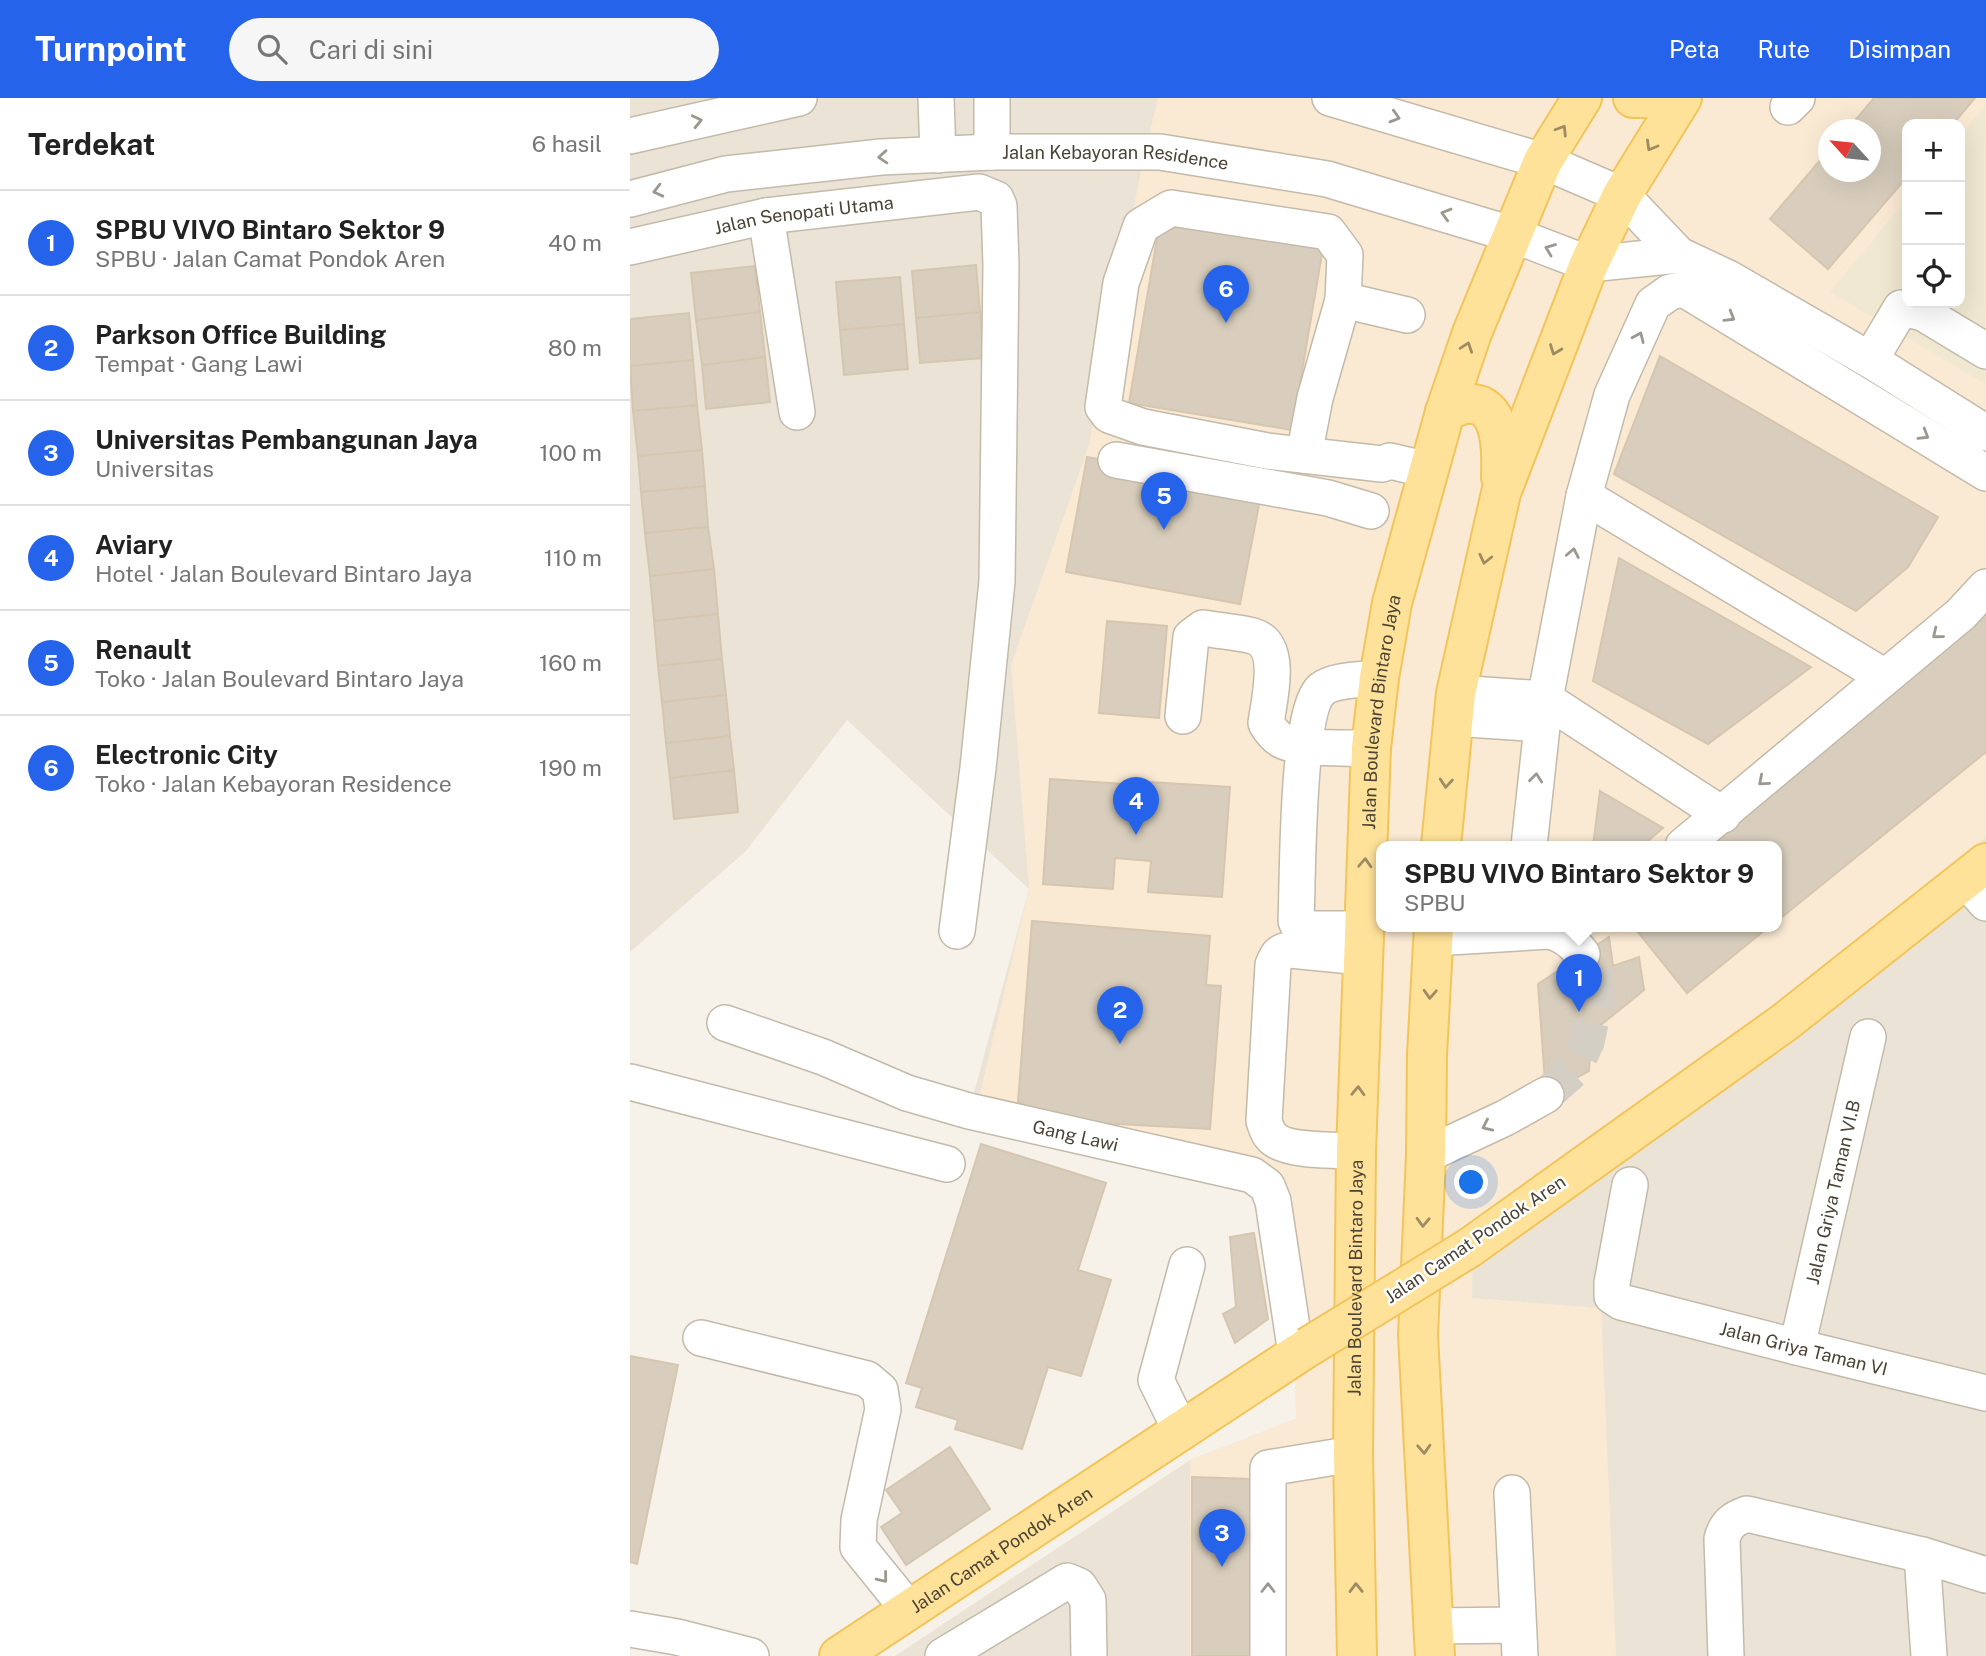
<!DOCTYPE html>
<html lang="id">
<head>
<meta charset="utf-8">
<style>
  :root { --surface:#fff; --page:#f6f6f6; --text:#222; --muted:#767676; --line:#e0e0e0; --accent:#2563eb }
  body { margin:0; font-family:"Public Sans",sans-serif; background:var(--page); color:var(--text) }
  .controls { position:absolute; right:21px; top:21px; display:grid; overflow:hidden; border-radius:14px; box-shadow:0 7px 28px #0002 }
  .controls button { width:63px; height:63px; display:grid; place-items:center; padding:0; border:0; border-bottom:2px solid var(--line); background:var(--surface); color:var(--text); font:35px sans-serif }
  .compass { position:absolute; left:1188px; top:21px; width:63px; height:63px; border-radius:50%; background:var(--surface); box-shadow:0 7px 28px #0002; rotate:297deg }
  .you { position:absolute; left:842px; top:1085px; width:24px; height:24px; margin:-18px; border:5px solid #fff; border-radius:50%; background:#1a73e8; box-shadow:0 0 0 10px #1a73e833 }
  .badge { display:grid; place-items:center; width:46px; height:46px; border-radius:50%; background:var(--accent); color:#fff; font-size:23px; font-weight:700 }
  .pin { position:absolute; translate:-50% -58px; filter:drop-shadow(0 2px 4px #0008) }
  .pin::after { content:''; position:absolute; top:37px; width:24px; height:21px; background:inherit; clip-path:polygon(0 0,100% 0,50% 100%) }
  .popup { position:absolute; left:746px; top:743px; width:406px; height:91px; box-sizing:border-box; display:grid; place-content:center; border-radius:14px; background:var(--surface); filter:drop-shadow(0 2px 5px #0005); font-size:23px; white-space:nowrap; color:var(--muted) }
  .popup b { font-size:26px; color:var(--text) }
  .popup::after { content:''; position:absolute; left:50%; top:100%; margin-left:-14px; border:14px solid transparent; border-top-color:var(--surface) }
  .list { margin:0; padding:0; list-style:none }
  h2 { display:flex; justify-content:space-between; align-items:center; height:91px; margin:0; padding:0 28px; font-size:30px }
  h2 small { font-size:23px; font-weight:400; color:var(--muted) }
  .list li { display:grid; grid-template-columns:46px 1fr auto; gap:21px; align-items:center; box-sizing:border-box; height:105px; padding:0 28px; border-top:2px solid var(--line) }
  .list b { display:block; font-size:26px; white-space:nowrap }
  .list p { margin:0; font-size:23px; white-space:nowrap; color:var(--muted) }
  .list em { font-size:23px; font-style:normal; color:var(--muted) }
  .icon { flex:none; width:38px; height:38px; fill:none; stroke:currentColor; stroke-width:2; stroke-linecap:round; stroke-linejoin:round }
  .map { position:relative; flex:none; width:1356px; height:1558px; overflow:hidden }
  header { display:flex; align-items:center; gap:42px; box-sizing:border-box; height:98px; padding:0 35px; background:var(--accent); color:#fff }
  header strong { font-size:33px }
  nav { display:flex; gap:38px; margin-inline-start:auto; font-size:24px }
  .search { width:490px; height:63px; background:var(--page); display:flex; align-items:center; gap:18px; box-sizing:border-box; padding:0 24px; border-radius:38px; color:var(--muted); font-size:26px }
  main { display:flex }
  aside { flex:1; background:var(--surface) }
  .map>svg:first-child { display:block }
  .residential { fill:#ebe4d6; fill-rule:evenodd }
  .commercial { fill:#fae9d3; fill-rule:evenodd }
  .education { fill:#f1e8d1 }
  .building { fill:#d9cebd; stroke:#d5c6af; stroke-width:2 }
  .lines { fill:none; stroke-linecap:round; stroke-linejoin:round }
  .minor-tunnel { stroke:#d4cfc5; stroke-width:35; stroke-dasharray:35 18; stroke-linecap:butt }
  .minor-casing { stroke:#c3baaa; stroke-width:38 }
  .major-casing { stroke:#f2c55b; stroke-width:42 }
  .minor { stroke:#fff; stroke-width:35 }
  .major { stroke:#ffe299; stroke-width:38 }
  .major-bridge-casing { stroke:#f2c55b; stroke-width:42; stroke-linecap:butt }
  .major-bridge { stroke:#ffe299; stroke-width:38 }
  .oneway { stroke:#9c9890 }
  .oneway2 { stroke:#9c8b63 }
  .labels { text-anchor:middle; dominant-baseline:central; stroke-width:5; stroke-linejoin:round; paint-order:stroke }
  .street-label { font-size:18px; fill:#4b4336; stroke:#fff }
</style>
</head>
<body>
<header>
<strong>Turnpoint</strong>
<div class="search"><svg class="icon" aria-label="search" viewBox="0 0 24 24"><circle cx="10" cy="10" r="6"/><path d="M15 15l6 6"/></svg>Cari di sini</div>
<nav><a>Peta</a><a>Rute</a><a>Disimpan</a></nav>
</header>
<main>
<aside>
<h2>Terdekat<small>6 hasil</small></h2>
<ul class="list">
<li><span class="badge">1</span><div><b>SPBU VIVO Bintaro Sektor 9</b><p>SPBU · Jalan Camat Pondok Aren</p></div><em>40 m</em></li>
<li><span class="badge">2</span><div><b>Parkson Office Building</b><p>Tempat · Gang Lawi</p></div><em>80 m</em></li>
<li><span class="badge">3</span><div><b>Universitas Pembangunan Jaya</b><p>Universitas</p></div><em>100 m</em></li>
<li><span class="badge">4</span><div><b>Aviary</b><p>Hotel · Jalan Boulevard Bintaro Jaya</p></div><em>110 m</em></li>
<li><span class="badge">5</span><div><b>Renault</b><p>Toko · Jalan Boulevard Bintaro Jaya</p></div><em>160 m</em></li>
<li><span class="badge">6</span><div><b>Electronic City</b><p>Toko · Jalan Kebayoran Residence</p></div><em>190 m</em></li>
</ul>
</aside>
<div class="map">
<svg width="1356" height="1558" viewBox="0 0 1356 1558">
  <rect width="100%" height="100%" fill="#f6f2e9"/>
  <!-- residential -->
  <path class="residential" d="M0 0H1356V1558H265L560 1362 666 1321 663 1099 628 1066 339 1013 399 791 217 622 116 753 0 854ZM1277 26H1330V205H1277ZM1198 32H1240V74H1198ZM751 748H1147V828H751Z"/>
  <!-- commercial -->
  <path class="commercial" d="M528 0H1356V739L843 1149 842 1200 971 1210 986 1558H560V1362L666 1321 663 1099 628 1066 344 1020 399 791 381 567 459 347 512 67ZM1277 26H1330V205H1277ZM1198 32H1240V74H1198ZM751 748H1147V828H751Z"/>
  <!-- education -->
  <path class="education" d="M1356 7V286L1200 194 1277 101V205H1330V38Z"/>
  <!-- building -->
  <path class="building" d="M1244 0H1345L1323 26H1277V79L1198 171 1140 121 1198 53V74H1240V32H1217Z
    M531 117 694 144 662 332 499 305Z
    M346 167 350 214 286 220 282 173Z
    M125 168 130 214 66 222 61 175Z
    M270 179 274 226 210 232 206 184Z
    M130 214 135 259 72 267 66 222Z
    M350 214 354 260 290 265 286 220Z
    M59 215 63 262 0 268V221Z
    M274 226 278 271 214 277 210 232Z
    M1030 258 1308 419 1278 469 1226 513 984 376Z
    M135 259 140 304 76 311 72 267Z
    M63 262 67 307 3 313 0 268Z
    M67 307 72 352 8 358 3 313Z
    M72 352 75 388 11 394 8 358Z
    M457 359 632 391 610 506 436 474Z
    M75 388 78 429 15 435 11 394Z
    M78 429 84 471 20 478 15 435Z
    M989 460 1181 569 1078 646 963 583Z
    M84 471 88 516 24 523 20 478Z
    M1356 513V654L1147 823V748H1065Z
    M88 516 92 561 28 568 24 523Z
    M477 523 537 528 529 620 469 615Z
    M92 561 96 597 32 604 28 568Z
    M96 597 100 638 36 645 32 604Z
    M100 638 104 672 40 680 36 645Z
    M104 672 108 714 44 721 40 680Z
    M420 681 493 686 491 712 518 714 520 684 600 689 592 799 518 794 521 763 485 760 483 791 413 786Z
    M970 693 1033 730 1012 748H963Z
    M402 823 580 838 576 887 591 888 580 1031 431 1023 388 1004Z
    M1003 828H1140L1057 895Z
    M979 839 983 868 1009 859 1014 892 961 935 959 973 916 997 908 886Z
    M351 1046 476 1085 448 1172 481 1182 451 1278 418 1269 392 1351 325 1331 328 1322 286 1309 292 1290 276 1285Z
    M624 1135 638 1221 605 1245 593 1216 606 1209 600 1139Z
    M0 1258 48 1267 7 1466 0 1464Z
    M320 1349 360 1411 276 1467 251 1429 272 1415 256 1392Z
    M562 1379 622 1381V1558H562Z"/>
  <g class="lines">
    <!-- minor-tunnel -->
    <path class="minor-tunnel" d="M916 997 944 972 957 944 966 902 964 872 952 856"/>
    <defs>
      <g id="minor">
        <path d="M306 0 308 57"/>
        <path d="M362 0V54"/>
        <path d="M700 0 913 63 992 97 1049 157 1098 180 1240 262 1356 335"/>
        <path d="M1158 9 1167 0"/>
        <path d="M0 38 169 0"/>
        <path id="s1" d="M0 101 96 76 251 59 362 54H530L697 81 881 136 959 166 1049 157"/>
        <path d="M136 118 167 314"/>
        <path id="s2" d="M0 149 136 118 349 94 366 101 369 108 371 167 367 483 348 670 327 833"/>
        <path d="M777 217 713 202 715 157 698 134 541 110 511 128 491 185 473 309 479 317 513 329 637 353 752 366 760 363 798 372"/>
        <path d="M1240 262 1271 210 1293 215 1356 253"/>
        <path d="M674 357 685 300 713 202"/>
        <path d="M486 362 698 400 741 413"/>
        <path d="M954 398 1255 579"/>
        <path d="M826 595 915 601 1093 717"/>
        <path d="M553 618 561 539 573 530C590 533 608 534 623 538 654 547 639 602 636 625 640 632 645 638 651 642 668 652 720 650 741 650"/>
        <path d="M823 620 912 626"/>
        <path d="M899 748 915 601 954 398 982 297 1023 206 1040 194 1054 191 1356 375"/>
        <path d="M1053 748 1331 516 1356 489"/>
        <path d="M1336 782 1356 805"/>
        <path d="M733 831H675L669 829 666 823C668 783 666 613 692 591 705 581 733 582 749 580"/>
        <path d="M803 840 919 833C933 836 944 845 952 856"/>
        <path id="s3" d="M95 925 193 959 277 995 339 1013 622 1077 637 1088 643 1103 666 1256"/>
        <path d="M0 984 317 1066"/>
        <path d="M726 1053C706 1052 653 1054 641 1038 637 1034 636 1028 634 1023L643 867C647 857 649 853 660 852L732 859"/>
        <path d="M796 1057 875 1020 916 997"/>
        <path id="s4" d="M1000 1087 982 1185V1198L991 1204 1167 1249 1356 1295"/>
        <path d="M71 1240 237 1281 250 1292 253 1311 229 1422 228 1449 279 1512"/>
        <path id="s5" d="M1167 1249 1238 939"/>
        <path d="M551 1333 526 1282 557 1167"/>
        <path d="M882 1395 890 1558"/>
        <path d="M1292 1457 1299 1558"/>
        <path d="M803 1528 888 1527"/>
        <path d="M0 1531 47 1539 121 1558"/>
        <path d="M313 1558 437 1483 449 1488 458 1502 459 1558"/>
        <path d="M638 1558V1370L723 1356"/>
        <path d="M1096 1558 1092 1441C1096 1426 1103 1421 1117 1416L1292 1457 1356 1477"/>
      </g>
      <g id="major">
        <path d="M1003 0H1018"/>
        <path d="M815 314C821 311 829 307 836 306 873 302 872 354 871 379"/>
        <path d="M811 748 826 595 871 395 959 166 992 97 1052 0"/>
        <path d="M804 828 797 957 796 1057 788 1237 805 1558"/>
        <path d="M839 1150 1155 924 1356 765"/>
        <path id="s6" d="M209 1558 678 1249"/>
        <path id="s7" d="M727 1558 723 1356 726 1053 741 650 749 580 762 505 815 314 842 235 913 63 952 0"/>
      </g>
    </defs>
    <!-- minor casing -->
    <use href="#minor" class="minor-casing"/>
    <!-- major casing -->
    <use href="#major" class="major-casing"/>
    <!-- minor -->
    <use href="#minor" class="minor"/>
    <!-- major -->
    <use href="#major" class="major"/>
    <defs>
      <path id="major-bridge" d="M678 1249 839 1150"/>
    </defs>
    <!-- major-bridge casing -->
    <use href="#major-bridge" class="major-bridge-casing"/>
    <!-- major-bridge -->
    <use href="#major-bridge" class="major-bridge"/>
  </g>
  <!-- one-way arrows -->
  <defs><path id="oneway-chevron" d="M-2-3.5L2.5 0L-2 3.5" fill="none" stroke-width="1.6" stroke-linecap="round" stroke-linejoin="round" transform="scale(1.75)"/></defs>
  <g class="oneway">
    <use href="#oneway-chevron" transform="translate(765 19) rotate(16)"/>
    <use href="#oneway-chevron" transform="translate(67 23) rotate(-13)"/>
    <use href="#oneway-chevron" transform="translate(253 59) rotate(176)"/>
    <use href="#oneway-chevron" transform="translate(28 93) rotate(166)"/>
    <use href="#oneway-chevron" transform="translate(816 116) rotate(-164)"/>
    <use href="#oneway-chevron" transform="translate(920 151) rotate(-159)"/>
    <use href="#oneway-chevron" transform="translate(1100 219) rotate(31)"/>
    <use href="#oneway-chevron" transform="translate(1009 239) rotate(-66)"/>
    <use href="#oneway-chevron" transform="translate(1294 337) rotate(31)"/>
    <use href="#oneway-chevron" transform="translate(943 455) rotate(-79)"/>
    <use href="#oneway-chevron" transform="translate(1307 536) rotate(141)"/>
    <use href="#oneway-chevron" transform="translate(906 680) rotate(-84)"/>
    <use href="#oneway-chevron" transform="translate(1133 683) rotate(139)"/>
    <use href="#oneway-chevron" transform="translate(857 1028) rotate(155)"/>
    <use href="#oneway-chevron" transform="translate(253 1480) rotate(51)"/>
    <use href="#oneway-chevron" transform="translate(638 1490) rotate(-90)"/>
  </g>
  <g class="oneway2">
    <use href="#oneway-chevron" transform="translate(932 32) rotate(-58)"/>
    <use href="#oneway-chevron" transform="translate(1021 48) rotate(120)"/>
    <use href="#oneway-chevron" transform="translate(837 249) rotate(-71)"/>
    <use href="#oneway-chevron" transform="translate(925 252) rotate(111)"/>
    <use href="#oneway-chevron" transform="translate(855 461) rotate(103)"/>
    <use href="#oneway-chevron" transform="translate(816 685) rotate(95)"/>
    <use href="#oneway-chevron" transform="translate(735 765) rotate(-87)"/>
    <use href="#oneway-chevron" transform="translate(800 896) rotate(93)"/>
    <use href="#oneway-chevron" transform="translate(728 993) rotate(-88)"/>
    <use href="#oneway-chevron" transform="translate(793 1124) rotate(92)"/>
    <use href="#oneway-chevron" transform="translate(794 1351) rotate(87)"/>
    <use href="#oneway-chevron" transform="translate(726 1490) rotate(-91)"/>
  </g>
  <g class="labels">
    <!-- street labels -->
    <g class="street-label">
      <text stroke="none"><textPath href="#s1" startOffset="490">Jalan Kebayoran Residence</textPath></text>
      <text stroke="none"><textPath href="#s2" startOffset="177">Jalan Senopati Utama</textPath></text>
      <text stroke="none"><textPath href="#s7" startOffset="945">Jalan Boulevard Bintaro Jaya</textPath></text>
      <text stroke="none"><textPath href="#s3" startOffset="369">Gang Lawi</textPath></text>
      <text stroke="none"><textPath href="#s5" startOffset="159">Jalan Griya Taman VI.B</textPath></text>
      <text transform="translate(845 1141) rotate(-34)">Jalan Camat Pondok Aren</text>
      <text stroke="none"><textPath href="#s7" startOffset="378">Jalan Boulevard Bintaro Jaya</textPath></text>
      <text stroke="none"><textPath href="#s4" startOffset="312">Jalan Griya Taman VI</textPath></text>
      <text stroke="none"><textPath href="#s6" startOffset="194">Jalan Camat Pondok Aren</textPath></text>
    </g>
  </g>
</svg>
<div class="controls">
<button>+</button>
<button>−</button>
<button><svg class="icon" aria-label="locate" viewBox="0 0 24 24"><circle cx="12" cy="12" r="6"/><path d="M12 2v4M12 18v4M2 12h4M18 12h4"/></svg></button>
</div>
<svg class="compass" viewBox="-18 -18 36 36"><path d="M0-13l5 13h-10z" fill="#e53935"/><path d="M0 13l5-13h-10z" fill="#767676"/></svg>
<div class="you"></div>
<div class="pin badge" style="left:949px;top:914px">1</div>
<div class="popup"><b>SPBU VIVO Bintaro Sektor 9</b>SPBU</div>
<div class="pin badge" style="left:490px;top:946px">2</div>
<div class="pin badge" style="left:592px;top:1469px">3</div>
<div class="pin badge" style="left:506px;top:737px">4</div>
<div class="pin badge" style="left:534px;top:432px">5</div>
<div class="pin badge" style="left:596px;top:225px">6</div>
</div>
</main>
</body>
</html>
